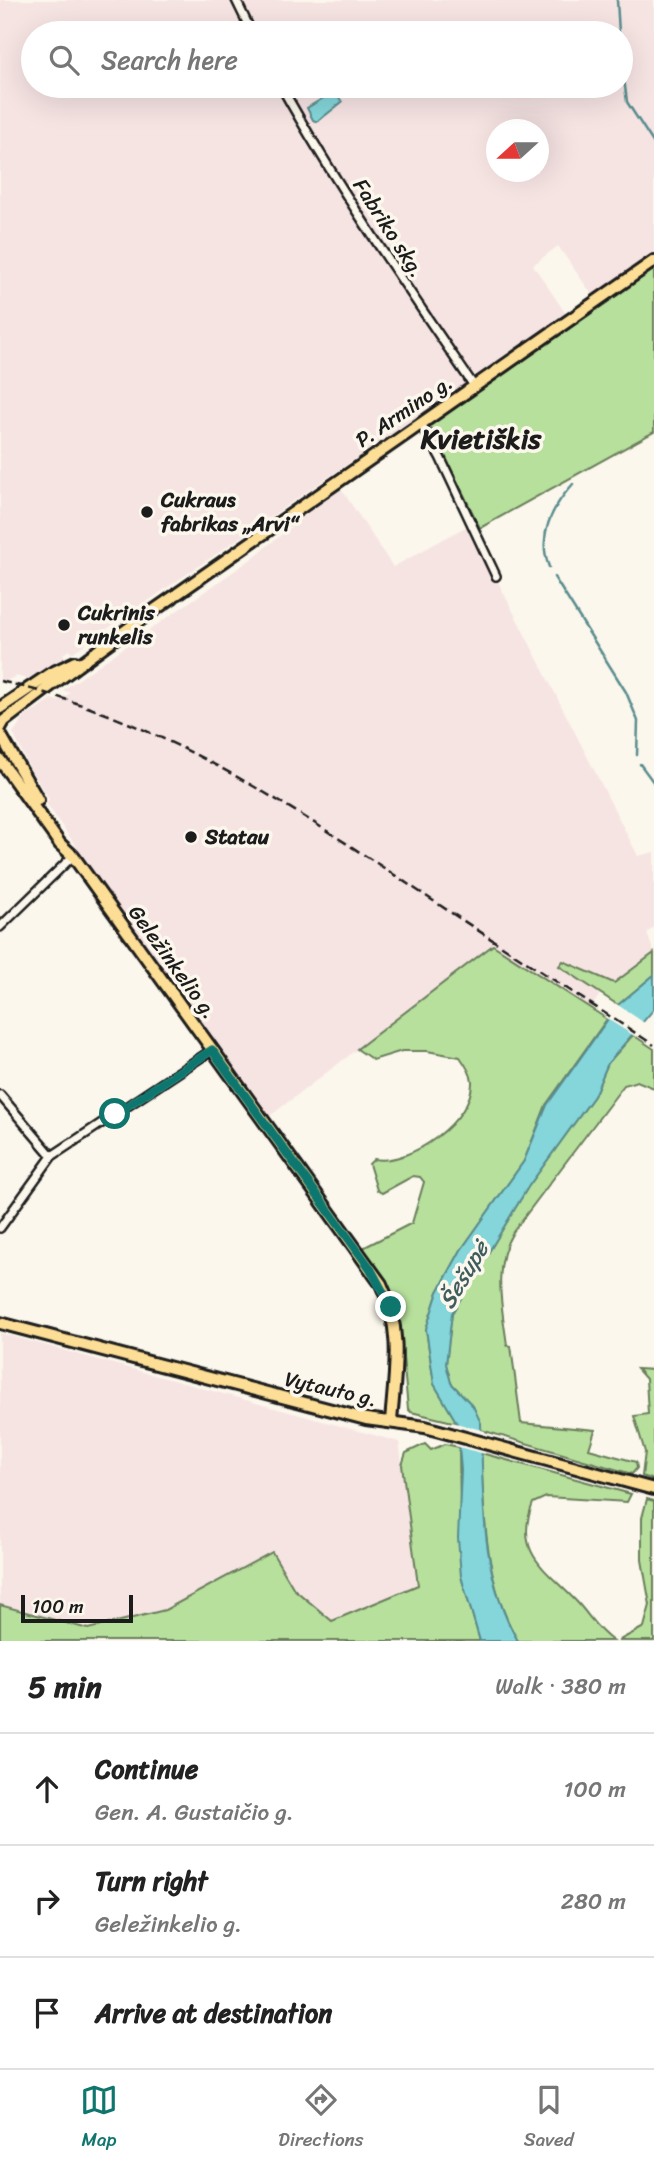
<!DOCTYPE html>
<html lang="en">
<head>
<meta charset="utf-8">
<style>
  :root { --surface:#fff; --page:#f6f6f6; --text:#222; --muted:#767676; --line:#e0e0e0; --accent:#0f766e }
  body { margin:0; font-family:Sriracha,sans-serif; background:var(--page); color:var(--text) }
  .compass { position:absolute; left:486px; top:119px; width:63px; height:63px; border-radius:50%; background:var(--surface); box-shadow:0 7px 28px #0002; rotate:249deg }
  .scale { position:absolute; left:21px; bottom:18px; width:112px; box-sizing:border-box; padding-left:7px; border:4px solid #1c1c1c; border-top:0; font-size:19px; line-height:24px; white-space:nowrap; color:#1c1c1c; -webkit-text-stroke:5px #fbf7ec; paint-order:stroke }
  .stop { position:absolute; width:21px; height:21px; margin:-16px; border:5px solid #0f766e; border-radius:50%; background:#fff }
  .stop.end { background:#0f766e; border-color:#fff; box-shadow:0 2px 7px #0008 }
  .list { margin:0; padding:0; list-style:none }
  h2 { display:flex; justify-content:space-between; align-items:center; height:91px; margin:0; padding:0 28px; font-size:30px }
  h2 small { font-size:23px; font-weight:400; color:var(--muted) }
  .list li { display:grid; grid-template-columns:46px 1fr auto; gap:21px; align-items:center; box-sizing:border-box; height:112px; padding:0 28px; border-top:2px solid var(--line) }
  .list b { display:block; font-size:26px; white-space:nowrap }
  .list p { margin:0; font-size:23px; white-space:nowrap; color:var(--muted) }
  .list em { font-size:23px; font-style:normal; color:var(--muted) }
  .icon { flex:none; width:38px; height:38px; fill:none; stroke:currentColor; stroke-width:2; stroke-linecap:round; stroke-linejoin:round }
  .map { position:relative; flex:none; width:654px; height:1641px; overflow:hidden }
  .search { position:absolute; background:var(--surface); box-shadow:0 7px 28px #0002; left:21px; right:21px; top:21px; height:77px; display:flex; align-items:center; gap:18px; box-sizing:border-box; padding:0 24px; border-radius:38px; color:var(--muted); font-size:26px }
  .sheet { height:427px; background:var(--surface) }
  nav { display:flex; justify-content:space-around; align-items:center; box-sizing:border-box; height:98px; border-top:2px solid var(--line); background:var(--surface); font-size:19px; color:var(--muted) }
  nav a { display:grid; justify-items:center; gap:4px }
  nav .on { color:var(--accent) }
  .map>svg:first-child { display:block }
  .built { fill:#f6e4e3; fill-rule:evenodd }
  .green { fill:#b7e09c; stroke:#6a7e5c; stroke-width:2 }
  .water { fill:#84d6da; stroke:#5a8c8e; stroke-width:2 }
  .pier { fill:#fbf7ec }
  .lines { fill:none; stroke-linecap:round; stroke-linejoin:round }
  .stream { stroke:#5a8c8e; stroke-width:2.5 }
  .minor-casing { stroke:#1c1c1c; stroke-width:12 }
  .primary-casing { stroke:#1c1c1c; stroke-width:16 }
  .minor { stroke:#fbf7ec; stroke-width:7 }
  .primary { stroke:#fdde96; stroke-width:10 }
  .rail { stroke:#1c1c1c; stroke-width:2.5; stroke-dasharray:10 5; stroke-linecap:butt }
  .route { stroke:#0f766e; stroke-width:9 }
  .poi-dot { fill:#1c1c1c; stroke:#fbf7ec; stroke-width:2.5 }
  .labels { text-anchor:middle; dominant-baseline:central; stroke-width:7; stroke-linejoin:round; paint-order:stroke }
  .street-label { font-size:21px; fill:#1c1c1c; stroke:#fbf7ec }
  .poi-label { font-size:21px; font-weight:bold; fill:#1c1c1c; stroke:#fbf7ec; text-anchor:start }
  .water-label { font-size:23px; font-style:italic; fill:#405d5e; stroke:#fbf7ec }
  .district-label { font-size:28px; font-weight:bold; fill:#1c1c1c; stroke:#fbf7ec }
</style>
</head>
<body>
<div class="map">
<svg width="654" height="1641" viewBox="0 0 654 1641">
  <rect width="100%" height="100%" fill="#fbf7ec"/>
  <filter id="ink" filterUnits="userSpaceOnUse"><feTurbulence type="fractalNoise" baseFrequency=".0143" numOctaves="2"/><feDisplacementMap in="SourceGraphic" scale="14" xChannelSelector="R" yChannelSelector="G"/><feConvolveMatrix kernelMatrix="1 2 1 2 8 2 1 2 1" color-interpolation-filters="sRGB"/></filter>
  <g filter="url(#ink)">
    <!-- built -->
    <path class="built" d="M0 0H654V254L593 296 558 246 533 265 566 314 72 653 69 650 63 654 65 657 27 679 16 676 0 684ZM33 33H621V86H33ZM496 130H538V172H496Z
      M340 487 393 567 469 525 638 856 654 852V927L647 933 654 953 614 984 596 990 600 994 591 1008 493 945 266 1119 46 803 49 799 30 769 13 733 25 717 51 699 58 701 70 693 63 690 250 560Z
      M0 1333 399 1442 419 1585 332 1621 294 1589 271 1552 165 1610 88 1629 0 1605Z"/>
    <!-- green -->
    <path class="green" d="M654 268V432L480 528 430 425Z
      M493 945 607 1019 546 1105 524 1161 461 1250 438 1292 426 1329 434 1384 457 1423 411 1412 408 1409 399 1315 386 1282 363 1248 412 1223 424 1182 420 1177 413 1176 382 1193 377 1190 369 1164 374 1159C409 1166 474 1120 472 1081 471 1072 465 1064 460 1057L427 1051H402L373 1060 357 1049Z
      M654 953V975L618 1005 559 966 563 961 614 983Z
      M633 1035 654 1049V1088L637 1081 624 1085 513 1232C492 1266 502 1307 507 1345L511 1346 521 1423 595 1430 589 1449 636 1462 637 1468 632 1474 481 1430 473 1406 451 1383 446 1364 452 1313 528 1187 594 1096 608 1063Z
      M637 1369 654 1370V1480L642 1476 645 1452 634 1416 648 1414 646 1379Z
      M425 1444 431 1450 445 1444 459 1447 461 1576 480 1641H0V1605L88 1629 165 1610 272 1552 294 1589 332 1621 418 1585 402 1465 406 1453Z
      M481 1453 631 1494 627 1502 546 1497 533 1503C513 1554 546 1569 577 1602 591 1617 595 1628 613 1641H518C485 1585 484 1517 481 1453Z
      M647 1499 654 1501V1641H618L644 1627 650 1605 642 1560V1518Z"/>
    <!-- water -->
    <path class="water" d="M335 91 342 102 317 122 313 120 307 108Z
      M654 975V1009L608 1063 594 1096 528 1187 452 1313 446 1364 451 1383 473 1406 481 1423C483 1496 480 1577 518 1641H480L461 1576 458 1538 461 1470 457 1423 434 1384 426 1329 438 1292 461 1250 524 1161 547 1105 618 1005Z"/>
    <!-- pier -->
    <path class="pier" d="M615 1003 646 1024 636 1037 604 1017Z
      M452 1422 485 1431V1454L455 1446Z"/>
    <g class="lines">
      <!-- stream -->
      <path class="stream" d="M617 0 619 33
        M621 55 627 102 654 144
        M549 567C537 536 552 507 573 484
        M554 577 626 692 638 721 637 755
        M640 764 654 783"/>
      <defs>
        <path id="minor" d="M236 0 252 33
          M281 86C339 190 407 288 474 386
          M420 423 440 457 496 576
          M0 927 73 856
          M0 1095 52 1156
          M0 1228 52 1156 212 1050"/>
        <path id="primary" d="M177 594 654 261
          M0 708 52 673 75 662
          M0 728 4 721C59 679 115 637 173 597
          M0 734 38 800
          M0 760 60 844 73 856 381 1284C403 1329 395 1373 391 1421
          M0 1323 366 1419 425 1427 654 1489"/>
      </defs>
      <!-- minor casing -->
      <use href="#minor" class="minor-casing"/>
      <!-- primary casing -->
      <use href="#primary" class="primary-casing"/>
      <!-- minor -->
      <use href="#minor" class="minor"/>
      <!-- primary -->
      <use href="#primary" class="primary"/>
      <!-- rail -->
      <path class="rail" d="M0 681C161 718 297 810 432 900 506 949 580 997 654 1045"/>
    </g>
  </g>
  <g class="lines" filter="url(#ink)">
    <!-- route -->
    <path class="route" d="M115 1114 212 1050 370 1268 391 1307"/>
  </g>
  <!-- markers -->
  <g class="poi-dot">
    <circle cx="147" cy="512" r="7"/>
    <circle cx="64" cy="625" r="7"/>
    <circle cx="191" cy="837" r="7"/>
  </g>
  <g class="labels">
    <!-- street labels -->
    <g class="street-label">
      <text transform="translate(389 228) rotate(57)">Fabriko skg.</text>
      <text transform="translate(404 411) rotate(-34)">P. Armino g.</text>
      <text transform="translate(173 962) rotate(54)">Geležinkelio g.</text>
      <text transform="translate(331 1389) rotate(13)">Vytauto g.</text>
    </g>
    <!-- poi labels -->
    <g class="poi-label">
      <text x="161" y="500">Cukraus<tspan x="161" dy="24">fabrikas „Arvi“</tspan></text>
      <text x="78" y="613">Cukrinis<tspan x="78" dy="24">runkelis</tspan></text>
      <text x="205" y="837">Statau</text>
    </g>
    <!-- water labels -->
    <g class="water-label">
      <text transform="translate(464 1275) rotate(-59)">Šešupė</text>
    </g>
    <!-- district labels -->
    <g class="district-label">
      <text x="481" y="438">Kvietiškis</text>
    </g>
  </g>
</svg>
<svg class="compass" viewBox="-18 -18 36 36"><path d="M0-13l5 13h-10z" fill="#e53935"/><path d="M0 13l5-13h-10z" fill="#767676"/></svg>
<div class="scale">100 m</div>
<div class="stop" style="left:115px;top:1114px"></div>
<div class="stop end" style="left:391px;top:1307px"></div>
<div class="search"><svg class="icon" aria-label="search" viewBox="0 0 24 24"><circle cx="10" cy="10" r="6"/><path d="M15 15l6 6"/></svg>Search here</div>
</div>
<section class="sheet">
<h2>5 min<small>Walk · 380 m</small></h2>
<ul class="list">
<li><svg class="icon" aria-label="ahead" viewBox="0 0 24 24"><path d="M12 20V5M6 11l6-6 6 6"/></svg><div><b>Continue</b><p>Gen. A. Gustaičio g.</p></div><em>100 m</em></li>
<li><svg class="icon" aria-label="right" viewBox="0 0 24 24"><path d="M7 20v-9h11M14 6l5 5-5 5"/></svg><div><b>Turn right</b><p>Geležinkelio g.</p></div><em>280 m</em></li>
<li><svg class="icon" aria-label="arrive" viewBox="0 0 24 24"><path d="M6 21V4h12l-3 4 3 4H6"/></svg><div><b>Arrive at destination</b></div></li>
</ul>
</section>
<nav>
<a class="on"><svg class="icon" aria-label="map" viewBox="0 0 24 24"><path d="M3 6l6-2 6 2 6-2v14l-6 2-6-2-6 2zM9 4v14M15 6v14"/></svg>Map</a>
<a><svg class="icon" aria-label="directions" viewBox="0 0 24 24"><path d="M12 3l9 9-9 9-9-9zM9 14v-3h6M13 9l2 2-2 2"/></svg>Directions</a>
<a><svg class="icon" aria-label="saved" viewBox="0 0 24 24"><path d="M7 4h10v16l-5-4-5 4z"/></svg>Saved</a>
</nav>
</body>
</html>
